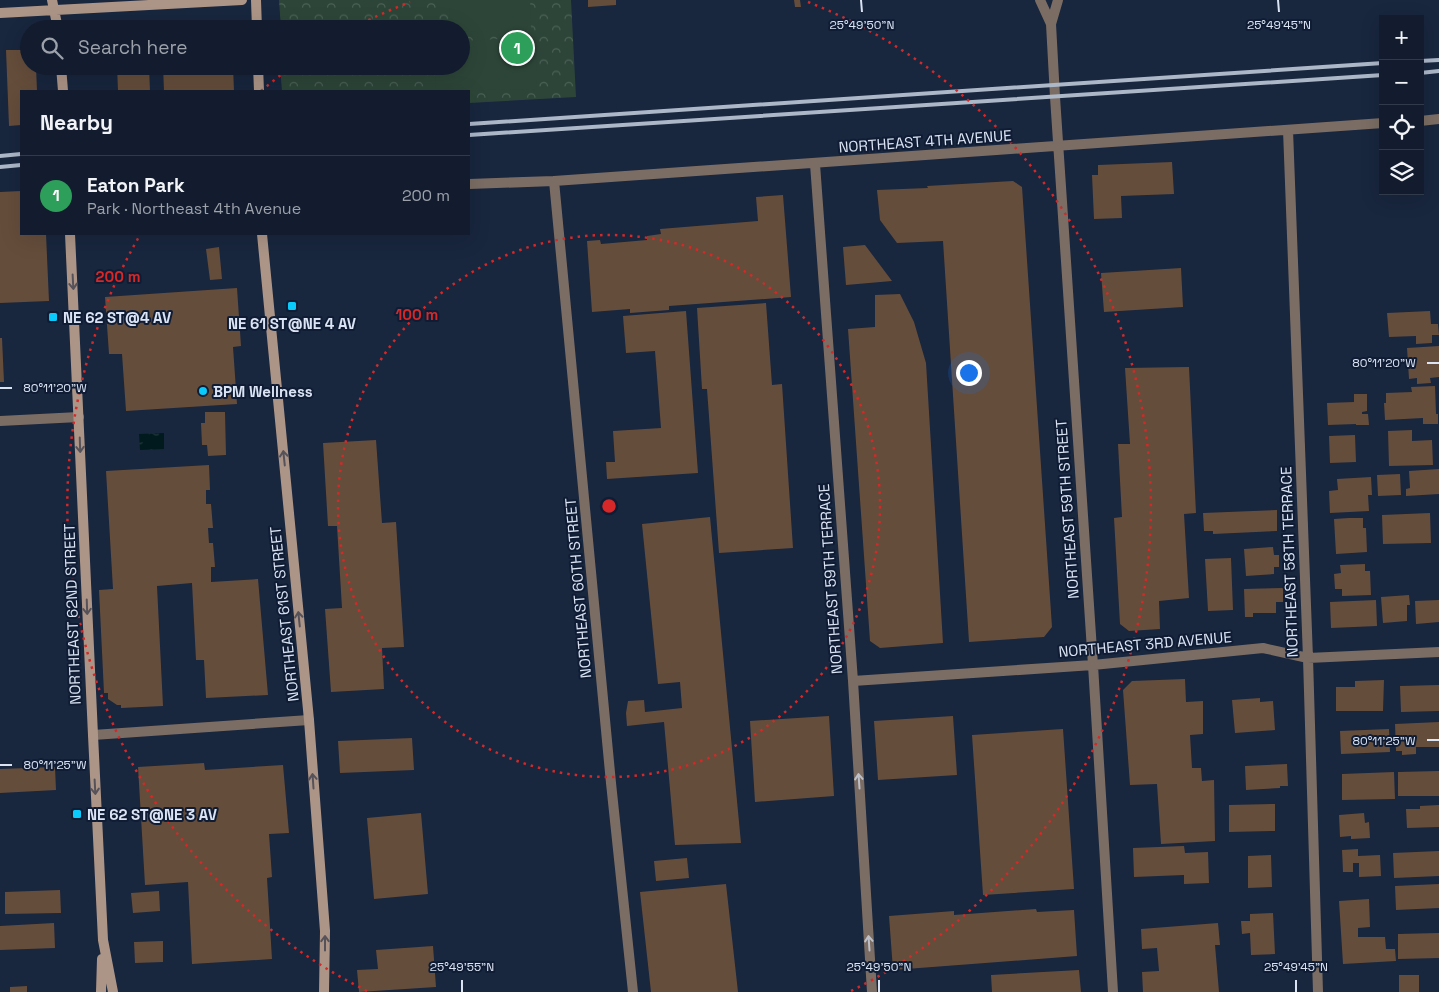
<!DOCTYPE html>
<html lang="en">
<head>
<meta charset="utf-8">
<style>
  :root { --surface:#121c2e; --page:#1b2536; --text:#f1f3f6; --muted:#9ca1aa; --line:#313a4a; --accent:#8c9099 }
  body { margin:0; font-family:"Space Grotesk",sans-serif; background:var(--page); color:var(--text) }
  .controls { position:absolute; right:15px; top:15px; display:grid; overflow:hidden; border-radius:0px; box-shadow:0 5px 20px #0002 }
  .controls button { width:45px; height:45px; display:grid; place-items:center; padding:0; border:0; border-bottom:1px solid var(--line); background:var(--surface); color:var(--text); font:25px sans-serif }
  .you { position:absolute; left:968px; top:372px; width:18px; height:18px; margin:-12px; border:4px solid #fff; border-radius:50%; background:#1a73e8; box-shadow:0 0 0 8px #1a73e833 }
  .badge { display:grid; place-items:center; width:32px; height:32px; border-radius:50%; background:var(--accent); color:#fff; font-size:16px; font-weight:700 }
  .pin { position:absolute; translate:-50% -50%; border:2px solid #fff; box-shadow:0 1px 5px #0006 }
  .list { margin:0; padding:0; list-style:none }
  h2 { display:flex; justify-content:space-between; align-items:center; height:65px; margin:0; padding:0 20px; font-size:21px }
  h2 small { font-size:16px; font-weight:400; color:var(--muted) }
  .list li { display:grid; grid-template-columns:32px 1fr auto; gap:15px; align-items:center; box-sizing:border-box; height:80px; padding:0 20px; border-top:1px solid var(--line) }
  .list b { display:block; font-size:19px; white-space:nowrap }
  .list p { margin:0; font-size:16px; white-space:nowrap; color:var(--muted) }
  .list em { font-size:16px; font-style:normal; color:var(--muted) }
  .icon { flex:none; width:28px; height:28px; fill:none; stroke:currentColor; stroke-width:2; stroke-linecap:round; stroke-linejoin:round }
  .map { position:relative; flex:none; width:1439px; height:992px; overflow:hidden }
  .search { position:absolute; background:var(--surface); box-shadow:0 5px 20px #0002; left:20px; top:20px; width:450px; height:55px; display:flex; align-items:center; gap:12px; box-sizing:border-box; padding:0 18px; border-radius:28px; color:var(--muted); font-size:19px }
  .panel { position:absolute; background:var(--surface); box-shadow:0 5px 20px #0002; left:20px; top:90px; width:450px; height:145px; border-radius:0px }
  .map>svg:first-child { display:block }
  .park { fill:url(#park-crowns) }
  .pitch { fill:#2d4539 }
  .water { fill:url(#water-ripples) }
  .building { fill:#654d3b }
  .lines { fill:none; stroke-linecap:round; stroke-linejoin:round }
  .street { stroke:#7b6d64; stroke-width:10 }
  .secondary { stroke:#ac9587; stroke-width:10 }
  .rail { stroke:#acb7c8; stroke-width:4 }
  .oneway { stroke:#565259 }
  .oneway2 { stroke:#bec0c9 }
  .ticks { fill:none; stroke:#dae4f4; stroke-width:2 }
  .ring { fill:none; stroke:#d62828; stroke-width:2.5; stroke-dasharray:2.5 5 }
  .poi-dot { fill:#09cafa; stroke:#0f1c34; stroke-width:2 }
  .labels { text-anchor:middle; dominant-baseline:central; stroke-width:4; stroke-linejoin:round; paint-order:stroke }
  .street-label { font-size:15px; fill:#dae4f4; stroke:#0f1c34 }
  .poi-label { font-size:15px; font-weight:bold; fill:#dae4f4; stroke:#0f1c34; text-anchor:start }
  .ticks-label { font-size:12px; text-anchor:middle; fill:#dae4f4; stroke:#0f1c34; stroke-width:4; stroke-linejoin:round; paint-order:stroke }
  .centre { fill:#d62828; stroke:#0f1c34; stroke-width:2.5 }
  .ring-label { font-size:15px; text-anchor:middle; font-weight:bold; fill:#d62828; stroke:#0f1c34; stroke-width:4; stroke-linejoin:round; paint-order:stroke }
</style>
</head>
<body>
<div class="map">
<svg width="1439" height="992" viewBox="0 0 1439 992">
  <defs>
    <pattern id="park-crowns" width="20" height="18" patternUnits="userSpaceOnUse" patternTransform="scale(1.25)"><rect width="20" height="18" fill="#2d4539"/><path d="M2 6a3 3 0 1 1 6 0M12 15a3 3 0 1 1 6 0" fill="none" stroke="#4b6056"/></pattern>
    <pattern id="water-ripples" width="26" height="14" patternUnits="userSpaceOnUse" patternTransform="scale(1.25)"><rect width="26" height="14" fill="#001a1e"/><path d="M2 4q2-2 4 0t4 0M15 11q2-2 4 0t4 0" fill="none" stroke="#253b3f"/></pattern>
  </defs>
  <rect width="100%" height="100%" fill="#18263e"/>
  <!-- park -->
  <path class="park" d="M279 0H571L576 97 469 103V91H282L280 66H461V29H281Z"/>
  <!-- pitch -->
  <path class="pitch" d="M449 0H530L531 30 461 32V29H450Z
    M536 37 537 89 436 91 435 66H461V41Z"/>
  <!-- water -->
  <path class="water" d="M164 433V449L140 450 139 434Z"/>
  <!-- building -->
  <path class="building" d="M588 0H616V5L588 7Z
    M794 0H800L801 7H795Z
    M6 50H29V66H36L37 91H21V125L9 126Z
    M117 66H149L150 91H118Z
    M163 66H233L234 91H164Z
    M1172 162 1174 194 1121 196 1122 218 1094 219 1092 175H1098V165Z
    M1013 181 1022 187 1052 627 1044 637 969 642 943 241 897 243 880 220 877 190 928 188 927 186Z
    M21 191V234H46L49 301 0 303V192Z
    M783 195 791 297 669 306V310L630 313V309L592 312 587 241 600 240 601 244 647 240V236L661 234 660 229 758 221 756 197Z
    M865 245 892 281 846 285 843 247Z
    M219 247 222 279 210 280 206 249Z
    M1181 268 1183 307 1104 312 1101 273Z
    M237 288 241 346 233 347 237 404 126 411 122 354H109L105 297Z
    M900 294 914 322 926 363 943 643 880 648 870 641 848 329 875 327V295Z
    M766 303 772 385 782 384 793 548 719 553 707 389H702L697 308Z
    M686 311 698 473 607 479 606 462H615L613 431 661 428 655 351 626 353 623 316Z
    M1430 311 1431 324H1438L1439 335H1432V343L1416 344V336L1389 337 1387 313Z
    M0 338H2L4 382H0Z
    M1439 346V377L1430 378 1431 383 1417 384V378L1409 379 1407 348Z
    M1189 367 1196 513 1184 514 1189 598 1159 601 1160 629 1129 631 1120 624 1114 518 1122 517 1118 444H1130L1125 368Z
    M1435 386 1436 414H1438V424H1423V418L1385 420 1384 403H1386V393L1412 392 1411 387Z
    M1354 394H1367V411L1362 412V414H1368L1369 425H1356V424L1328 425 1327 403 1354 402Z
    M205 412H225L226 455 208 456 207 445H202L201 423H205Z
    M1412 430V441L1432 440 1433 465 1389 466 1388 431Z
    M1355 435 1356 462 1330 463 1329 436Z
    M376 440 382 523 396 522 404 647 382 648 384 689 331 692 325 609 342 608 337 526H328L323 443Z
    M209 465 210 490H206V504H211L213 528H208L209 543H213L215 567H211V582L258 579 268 695 206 698 204 660H196L192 583 157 586 163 706 121 708V705H117L108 699V693H104L99 590 113 589 106 471Z
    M1439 469V494L1406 496V489L1410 488 1409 471Z
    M1400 474 1401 495 1378 496 1377 475Z
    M1371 477 1372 495H1368L1369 511 1330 513 1329 491 1338 490 1337 479Z
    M1277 510V531L1213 534V531H1204L1203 513Z
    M1430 513 1431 543 1383 544 1382 515Z
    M710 517 741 843 675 845 664 722 627 726 626 713 628 701 644 700 645 712 682 708 680 682 658 684 642 524Z
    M1349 518H1363V528H1366L1367 552 1336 554 1334 519Z
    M1273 547 1274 555H1279V567H1274V574L1246 576 1244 549Z
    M1231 558 1233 610 1208 611 1205 559Z
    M1365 564V571H1370L1371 595 1342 596V589H1335L1334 574 1341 573 1340 565Z
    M1283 588V602H1276V613H1253V617H1245L1244 589Z
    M1409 595 1410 605H1407V621L1383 623 1381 597Z
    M1376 600 1377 626 1331 628 1330 602Z
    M1439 600V622L1416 624 1415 601Z
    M1185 679 1186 702 1203 701V734L1190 735 1192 768H1201L1202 781 1214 780 1215 841 1161 844 1157 784 1130 785 1123 690 1132 681Z
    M1384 680 1383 711H1336V687H1355V681Z
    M1439 685V711L1401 712 1400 686Z
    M1260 698V702L1273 701 1275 730 1235 733 1232 700Z
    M829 716 834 796 755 802 750 721Z
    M953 716 957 775 878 780 874 721Z
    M1439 722V747H1416V754L1402 755V751H1396L1395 724Z
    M1063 729 1074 889 983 895 972 735Z
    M1389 729 1390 752 1341 754 1340 731Z
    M412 738 414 770 340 773 338 741Z
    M204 763 205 770 283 765 289 833 269 834 272 877 267 878 272 959 192 964 188 882 145 885 138 767Z
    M1287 764 1288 786H1280V788L1246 790 1245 766Z
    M55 767 56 790 0 793V769Z
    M1439 771V796H1398V772Z
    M1394 772 1395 799 1342 800V774Z
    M1275 804V831L1229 832V805Z
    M1439 805V827L1407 828 1406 809H1420V806Z
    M421 813 428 894 374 899 367 818Z
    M1364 813 1365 823 1369 822 1370 838 1351 839V836L1340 837 1339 815Z
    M1184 846 1185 853 1208 852 1209 883 1184 884V875L1134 877 1133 848Z
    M1358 849V856L1380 855 1381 876 1359 877V863H1353V872H1343L1342 850Z
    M1439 851V876L1394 878 1393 853Z
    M1271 855 1272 887 1248 888V856Z
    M687 858 689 878 656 881 654 861Z
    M726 884 738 992H651L640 892Z
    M1439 884V908L1396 910 1395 886Z
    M60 890 61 913 5 914V892Z
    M159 891 160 911 133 913 131 893Z
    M1369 899 1370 927 1358 928V937H1385L1386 949H1395L1396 961 1343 964 1339 901Z
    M1036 909 1037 912 1074 910 1077 956 893 970 889 916 954 911V915Z
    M1273 913 1275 954 1251 955 1250 933 1242 934 1241 921H1250V914Z
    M54 923 55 948 0 950V926Z
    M1218 923 1220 945H1215L1219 992H1143L1142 972 1159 971 1157 948 1142 949 1141 929Z
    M1439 933V958L1398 959V934Z
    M163 941V962L135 963 134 942Z
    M433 946 436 987 359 992 357 970 378 969 376 950Z
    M1079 970 1081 992H992L991 975Z
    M1399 975H1419V992H1399Z
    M27 986V992H10V987Z"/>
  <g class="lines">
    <!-- street -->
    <path class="street" d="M1040 0 1051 24
      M1058 0 1051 24 1055 97 1093 665 1113 992
      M1420 121 1439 119
      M1288 130 1308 658 1318 992
      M815 164 853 681 872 992
      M554 181 611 783 633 992
      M469 184 554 181 1383 123
      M0 421 79 417
      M853 681 1093 665 1263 648 1308 658 1439 652
      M93 735 309 720"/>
    <!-- secondary -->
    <path class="secondary" d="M52 0 58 29
      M256 0 257 29
      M0 13 242 0
      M61 66 63 91
      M258 66 259 91
      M70 234 93 735 103 940 113 992
      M262 234 309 720 325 931 324 992
      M101 992 102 959"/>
    <!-- rail -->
    <path class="rail" d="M1420 61 1439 60
      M1420 73 1439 71
      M469 124 1383 63
      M469 135 1383 75
      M0 156 21 154
      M0 167 21 165"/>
  </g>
  <!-- one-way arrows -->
  <defs><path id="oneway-shaft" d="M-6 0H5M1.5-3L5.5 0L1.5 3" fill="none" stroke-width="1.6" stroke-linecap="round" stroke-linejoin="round" transform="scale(1.25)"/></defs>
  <g class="oneway">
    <use href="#oneway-shaft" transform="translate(73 282) rotate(87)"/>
    <use href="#oneway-shaft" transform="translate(80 445) rotate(88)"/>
    <use href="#oneway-shaft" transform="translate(284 458) rotate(-96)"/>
    <use href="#oneway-shaft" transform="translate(87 607) rotate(88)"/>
    <use href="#oneway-shaft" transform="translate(299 619) rotate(-96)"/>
    <use href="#oneway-shaft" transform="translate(313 781) rotate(-94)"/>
    <use href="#oneway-shaft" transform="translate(95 787) rotate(87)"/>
    <use href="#oneway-shaft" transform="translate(325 943) rotate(-90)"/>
  </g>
  <g class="oneway2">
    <use href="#oneway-shaft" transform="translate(859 781) rotate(-94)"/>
    <use href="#oneway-shaft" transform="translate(869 943) rotate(-94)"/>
  </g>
  <!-- ticks -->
  <path class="ticks" d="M861 0 862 12M1278 0 1279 12M1427 363H1439M0 388H12M1427 740H1439M0 765H12M462 980V992M879 980V992M1296 980V992"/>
  <!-- distance rings -->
  <g class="ring">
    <circle cx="609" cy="506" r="271"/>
    <path d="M367 991A542 542 0 0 1 140 235M261 91A542 542 0 0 1 290 68M355 27A542 542 0 0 1 410 2M808 2A542 542 0 0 1 851 991"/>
  </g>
  <!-- markers -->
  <g class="poi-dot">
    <rect x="287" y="301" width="10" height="10" rx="2.5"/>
    <rect x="48" y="312" width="10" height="10" rx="2.5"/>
    <circle cx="203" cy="391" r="5"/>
    <rect x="72" y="809" width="10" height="10" rx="2.5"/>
  </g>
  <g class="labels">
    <!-- street labels -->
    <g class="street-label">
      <text transform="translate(925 141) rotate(-4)">NORTHEAST 4TH AVENUE</text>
      <text transform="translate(1067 509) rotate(-94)">NORTHEAST 59TH STREET</text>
      <text transform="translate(1289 562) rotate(-92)">NORTHEAST 58TH TERRACE</text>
      <text transform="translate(830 579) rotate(-94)">NORTHEAST 59TH TERRACE</text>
      <text transform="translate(578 588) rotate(-95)">NORTHEAST 60TH STREET</text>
      <text transform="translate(72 614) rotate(-92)">NORTHEAST 62ND STREET</text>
      <text transform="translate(284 614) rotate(-96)">NORTHEAST 61ST STREET</text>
      <text transform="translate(1145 644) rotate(-5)">NORTHEAST 3RD AVENUE</text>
    </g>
    <!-- poi labels -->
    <g class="poi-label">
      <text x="63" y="317">NE 62 ST@4 AV</text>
      <text x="292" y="323" text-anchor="middle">NE 61 ST@NE 4 AV</text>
      <text x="213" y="391">BPM Wellness</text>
      <text x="87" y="814">NE 62 ST@NE 3 AV</text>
    </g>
  </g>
  <g class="ticks-label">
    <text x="862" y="29">25°49'50"N</text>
    <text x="1279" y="29">25°49'45"N</text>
    <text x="1384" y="367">80°11'20"W</text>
    <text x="55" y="392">80°11'20"W</text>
    <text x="1384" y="745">80°11'25"W</text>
    <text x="55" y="769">80°11'25"W</text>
    <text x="462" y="971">25°49'55"N</text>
    <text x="879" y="971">25°49'50"N</text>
    <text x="1296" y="971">25°49'45"N</text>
  </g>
  <circle cx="609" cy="506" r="8" class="centre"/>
  <g class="ring-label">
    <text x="118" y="282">200 m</text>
    <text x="417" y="320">100 m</text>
  </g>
</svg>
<div class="controls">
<button>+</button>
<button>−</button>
<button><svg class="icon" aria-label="locate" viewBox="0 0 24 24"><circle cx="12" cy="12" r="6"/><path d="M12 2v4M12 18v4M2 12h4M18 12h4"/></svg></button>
<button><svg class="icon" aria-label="layers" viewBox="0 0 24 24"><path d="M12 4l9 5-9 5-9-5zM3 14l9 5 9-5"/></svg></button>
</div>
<div class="you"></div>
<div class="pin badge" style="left:517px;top:48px;background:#2e9e5b">1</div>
<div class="search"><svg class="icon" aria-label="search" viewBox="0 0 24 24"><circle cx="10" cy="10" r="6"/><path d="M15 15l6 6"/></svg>Search here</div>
<section class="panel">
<h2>Nearby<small></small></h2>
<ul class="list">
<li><span class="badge" style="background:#2e9e5b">1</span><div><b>Eaton Park</b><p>Park · Northeast 4th Avenue</p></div><em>200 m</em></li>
</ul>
</section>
</div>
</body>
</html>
